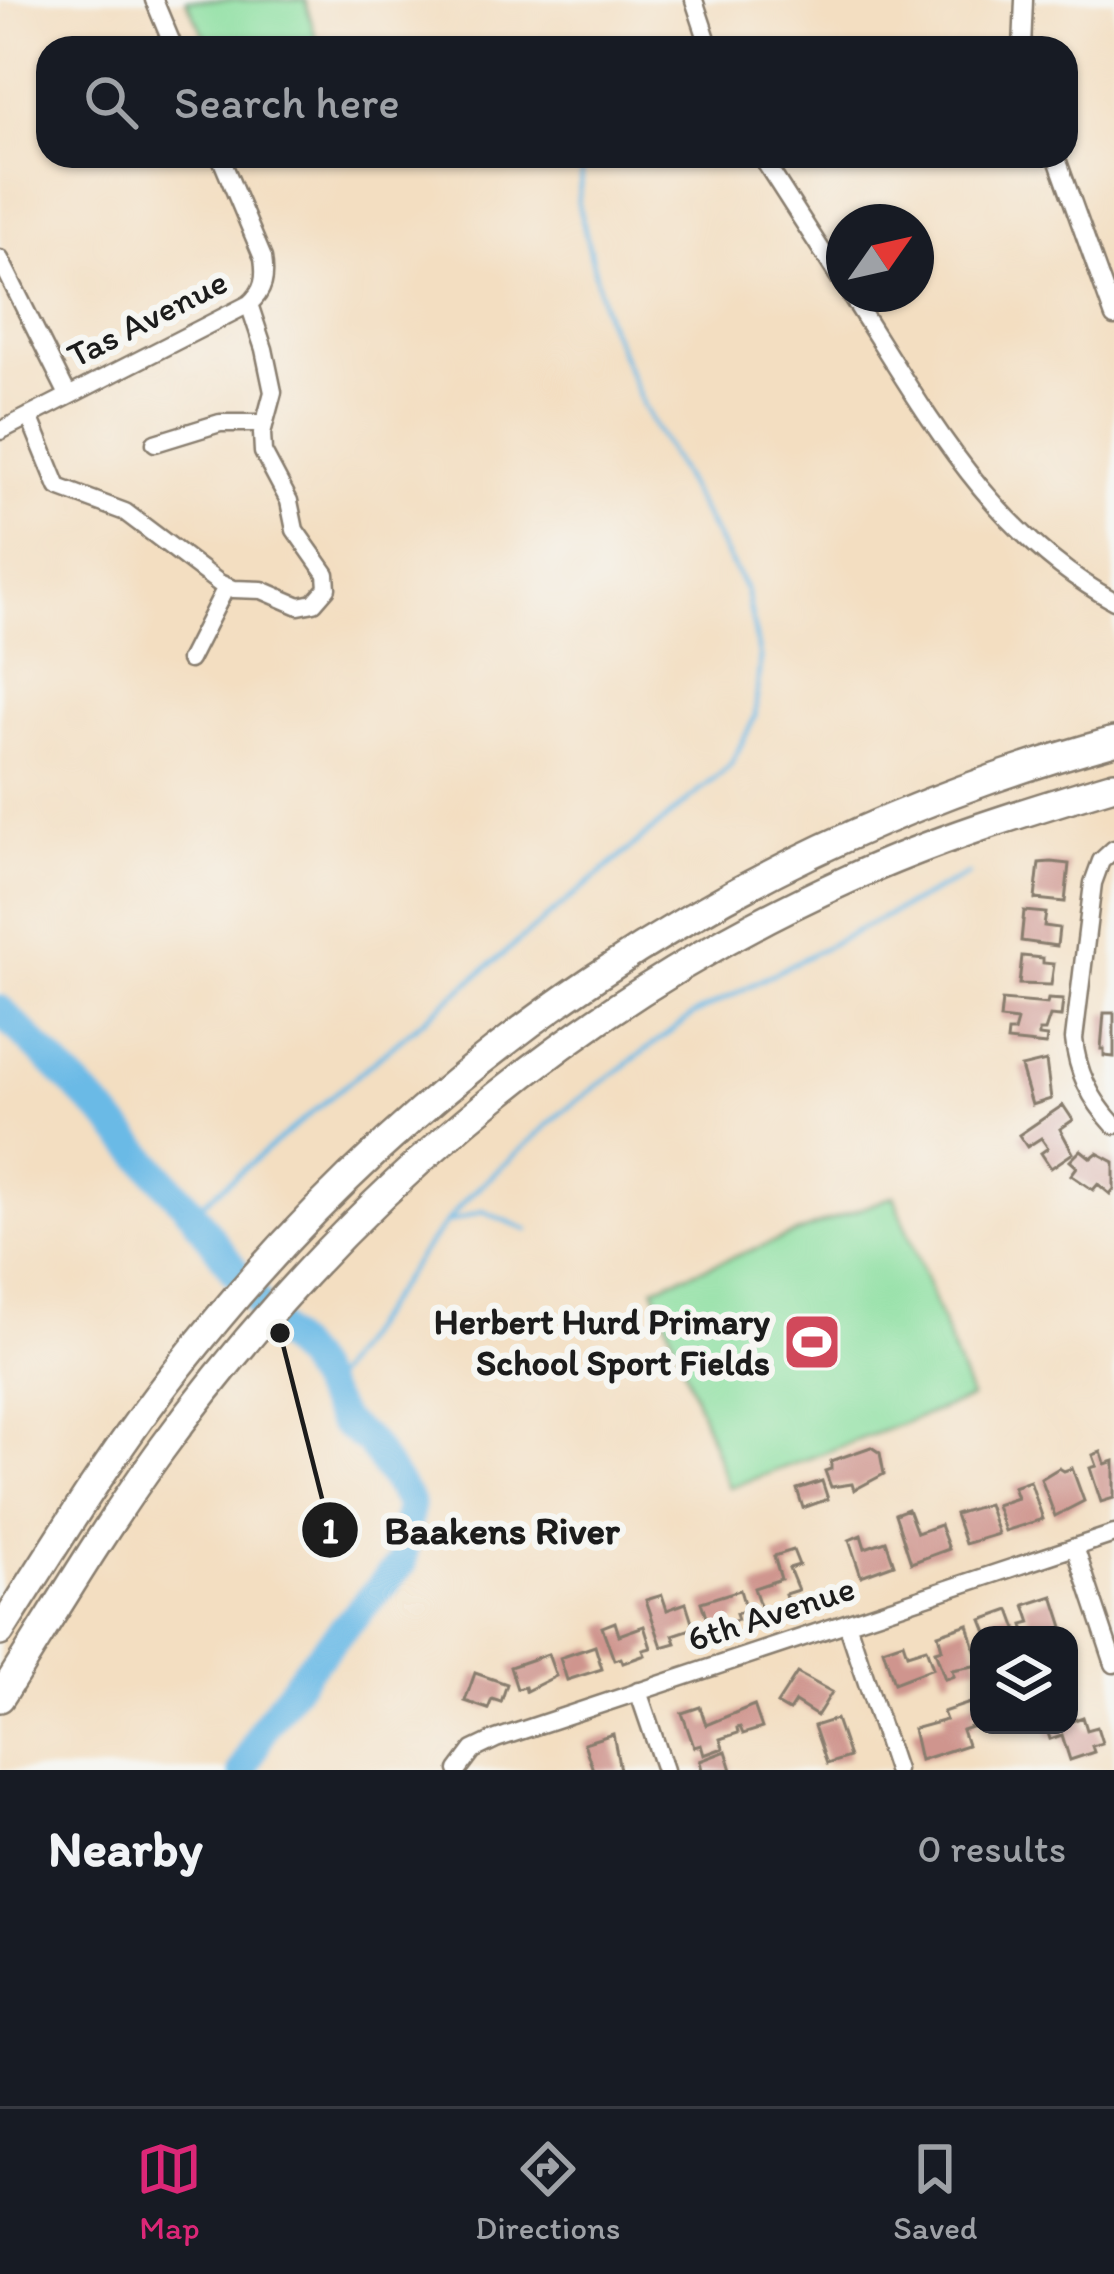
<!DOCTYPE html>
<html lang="en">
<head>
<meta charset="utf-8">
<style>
  :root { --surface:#171b24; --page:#20242c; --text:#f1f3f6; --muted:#9ea1a6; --line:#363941; --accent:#db2777 }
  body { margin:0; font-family:Itim,sans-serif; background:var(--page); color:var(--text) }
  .controls { position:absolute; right:36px; bottom:36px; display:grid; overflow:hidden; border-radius:24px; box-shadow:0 3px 9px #0004 }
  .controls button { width:108px; height:108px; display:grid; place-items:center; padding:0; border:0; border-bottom:3px solid var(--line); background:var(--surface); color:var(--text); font:60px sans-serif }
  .compass { position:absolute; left:826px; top:204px; width:108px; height:108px; border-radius:50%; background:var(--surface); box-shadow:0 3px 9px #0004; rotate:56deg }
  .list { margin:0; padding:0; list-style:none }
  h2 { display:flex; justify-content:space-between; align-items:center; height:156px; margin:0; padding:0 48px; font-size:51px }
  h2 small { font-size:39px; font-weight:400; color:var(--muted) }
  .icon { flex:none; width:66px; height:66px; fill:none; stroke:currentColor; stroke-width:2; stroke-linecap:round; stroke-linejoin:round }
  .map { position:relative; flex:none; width:1114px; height:1770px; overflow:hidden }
  .search { position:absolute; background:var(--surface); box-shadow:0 3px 9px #0004; left:36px; right:36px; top:36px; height:132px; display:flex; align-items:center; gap:30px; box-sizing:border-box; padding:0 42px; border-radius:36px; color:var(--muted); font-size:45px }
  .sheet { height:336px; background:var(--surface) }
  nav { display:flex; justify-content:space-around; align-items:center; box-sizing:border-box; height:168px; border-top:3px solid var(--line); background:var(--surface); font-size:33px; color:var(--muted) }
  nav a { display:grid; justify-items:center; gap:6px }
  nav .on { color:var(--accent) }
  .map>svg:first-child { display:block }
  .green { fill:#8cdfa0; stroke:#547e5e; stroke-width:3 }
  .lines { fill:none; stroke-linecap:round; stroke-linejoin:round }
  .stream { stroke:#6bbae6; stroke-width:4.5 }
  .river { stroke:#6bbae6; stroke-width:30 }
  .building { fill:#cf958e }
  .minor-casing { stroke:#887d6e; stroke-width:21 }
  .primary-casing { stroke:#887d6e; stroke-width:32 }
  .minor { stroke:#fff; stroke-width:16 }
  .primary { stroke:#fff; stroke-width:27 }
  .labels { text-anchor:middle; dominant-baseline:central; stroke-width:12; stroke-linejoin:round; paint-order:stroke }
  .street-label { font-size:36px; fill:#1c1c1c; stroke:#f6f6f2 }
  .poi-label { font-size:36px; font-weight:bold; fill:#1c1c1c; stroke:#f6f6f2; text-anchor:end }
  .leader { fill:none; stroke:#1c1c1c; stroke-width:4.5 }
  .callout-dot { fill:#1c1c1c; stroke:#f6f6f2; stroke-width:4.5 }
  .mark-label { font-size:36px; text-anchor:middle; font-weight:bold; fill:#fff }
  .callout-label { font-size:39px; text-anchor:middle; font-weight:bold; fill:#1c1c1c; stroke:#f6f6f2; stroke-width:12; stroke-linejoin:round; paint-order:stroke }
</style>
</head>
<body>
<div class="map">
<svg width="1114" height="1770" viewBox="0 0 1114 1770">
  <rect width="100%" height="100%" fill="#f6f6f2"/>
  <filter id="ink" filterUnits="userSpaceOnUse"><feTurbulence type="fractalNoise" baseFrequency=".00833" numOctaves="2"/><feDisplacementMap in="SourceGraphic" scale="24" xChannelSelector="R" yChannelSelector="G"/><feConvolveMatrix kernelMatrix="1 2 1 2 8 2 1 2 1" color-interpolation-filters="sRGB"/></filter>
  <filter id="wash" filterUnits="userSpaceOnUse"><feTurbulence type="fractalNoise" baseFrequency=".004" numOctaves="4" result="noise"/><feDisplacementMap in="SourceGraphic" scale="48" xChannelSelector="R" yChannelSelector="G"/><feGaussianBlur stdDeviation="2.7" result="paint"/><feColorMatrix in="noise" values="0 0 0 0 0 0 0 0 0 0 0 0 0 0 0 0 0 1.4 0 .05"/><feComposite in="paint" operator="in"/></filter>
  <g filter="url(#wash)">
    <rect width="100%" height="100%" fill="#f3dec1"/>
    <!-- green -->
    <path class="green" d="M186 0H305L319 48H211Z
      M894 1196 971 1398 729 1488 654 1287Z"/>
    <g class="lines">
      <!-- stream -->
      <path class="stream" d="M192 1212 730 766 755 717 760 658 746 590 645 409 606 318 578 202 584 156
        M450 1222 483 1211 528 1230
        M322 1394 420 1255 464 1201 561 1113 693 1015 968 874"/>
      <!-- river -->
      <path class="river" d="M0 1010 113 1123 192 1212 280 1333 306 1360 342 1422 369 1442 410 1503 402 1563 307 1669 264 1727 243 1770"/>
    </g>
    <g id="blocks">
      <!-- building -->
      <path class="building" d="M1051 862 1069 864 1065 902 1035 899 1039 863Z
        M1024 911 1046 913 1044 926 1059 928 1057 946 1021 941Z
        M1022 956 1043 958V963L1054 964 1051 985 1019 984Z
        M1048 999 1063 1000 1061 1017 1050 1016 1045 1031H1039V1036L1047 1037 1046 1045 1007 1041 1008 1032H1014L1017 1021 1000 1019 1002 1000 1047 1004Z
        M1104 1013H1114V1057L1104 1056V1049H1101Z
        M1046 1061 1051 1099 1032 1105 1021 1067Z
        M1063 1105 1073 1120 1060 1129 1073 1153 1051 1168 1041 1153 1048 1148 1041 1138 1027 1147 1019 1135Z
        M1081 1150 1091 1158 1097 1153 1114 1162V1189L1110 1194 1098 1184 1093 1190 1071 1175 1077 1167 1070 1161Z
        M871 1447 880 1453 884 1474 854 1490 852 1484 831 1487 825 1471 831 1469V1461Z
        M1101 1452 1105 1464 1114 1461V1498L1101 1502 1090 1468 1097 1466 1093 1455Z
        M1059 1468 1064 1471 1072 1468 1084 1501 1055 1516 1041 1479Z
        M822 1481 828 1499 803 1508 797 1489Z
        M1030 1481 1043 1519 1005 1531 996 1505 1017 1498 1013 1487Z
        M988 1504 998 1534 965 1544 955 1514Z
        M908 1509 917 1533 940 1525 949 1549 911 1563 895 1514Z
        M861 1535 865 1548 886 1541 894 1564 861 1576 849 1540Z
        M793 1550 799 1565 789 1568 798 1590 785 1594 788 1603 762 1612 754 1588 781 1579 774 1556Z
        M740 1590 746 1610 736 1614 738 1620 717 1626 716 1621 708 1623 701 1602Z
        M662 1595 667 1610 686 1603 694 1628 673 1635 676 1643 662 1647 646 1600Z
        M1053 1596 1063 1627 1059 1629 1061 1635H1026L1023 1625 1031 1623 1025 1605Z
        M1010 1610 1019 1635H988L982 1620Z
        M615 1622 619 1635 644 1626 651 1648 643 1650 645 1655 623 1663 621 1658 614 1660 602 1627Z
        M968 1624 979 1665 952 1670 954 1676 945 1679 935 1651 942 1649 938 1634Z
        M903 1642 907 1654 926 1648 933 1668 894 1683 883 1649Z
        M595 1646 602 1669 567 1680 560 1658Z
        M548 1654 556 1676 526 1691 525 1687 517 1689 510 1667Z
        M475 1673 507 1684 501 1702 492 1699 488 1709 465 1701Z
        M797 1673 832 1692 817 1716 795 1702 789 1711 777 1704Z
        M979 1700V1709L972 1711 977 1725 962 1730 967 1745 920 1760 913 1729 946 1720 943 1712Z
        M754 1705 762 1728 743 1734 740 1727 737 1728 738 1733 720 1739 723 1748 704 1755 701 1745 694 1747 682 1713 700 1707 706 1725Z
        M1083 1717 1087 1730 1097 1727 1102 1743 1092 1746 1094 1752 1070 1760 1062 1735 1050 1739 1047 1730Z
        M836 1719 849 1757 827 1764 814 1726Z
        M613 1734 620 1770H593L584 1743Z
        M726 1751 732 1770H702L700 1761Z"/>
    </g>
  </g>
  <g filter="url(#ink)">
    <use href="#blocks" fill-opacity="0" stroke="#887d6e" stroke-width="3"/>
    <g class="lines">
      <defs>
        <path id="minor" d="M154 0 174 48
          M694 0 710 48
          M1022 48 1024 0
          M761 156 844 285
          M1056 156 1114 317
          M0 259 68 395
          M850 294C925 410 989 533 1114 601
          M29 416 58 487 125 512 219 583 233 589 262 590 299 606 314 603 327 588 326 574 295 530 289 501 263 452 262 433 273 392 264 349 249 304
          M0 431 249 304C264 291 266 278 263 258L220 156
          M155 443 220 423H263
          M189 660 226 587
          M1114 849 1101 861 1093 883 1074 1039C1077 1073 1091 1100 1114 1125
          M1075 1547 1114 1664
          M847 1623 896 1770
          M638 1691 665 1770
          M458 1770 473 1750 496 1739 1114 1534"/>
        <path id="primary" d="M0 1632C57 1542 113 1451 178 1368 419 1060 737 844 1114 741
          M0 1698C52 1616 101 1533 158 1454 336 1208 570 1004 849 879 934 840 1024 812 1114 785"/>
      </defs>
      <!-- minor casing -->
      <use href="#minor" class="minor-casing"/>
      <!-- primary casing -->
      <use href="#primary" class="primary-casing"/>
      <!-- minor -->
      <use href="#minor" class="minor"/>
      <!-- primary -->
      <use href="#primary" class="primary"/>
    </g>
  </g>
  <!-- icons -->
  <defs>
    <symbol id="stadium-square" viewBox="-11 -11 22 22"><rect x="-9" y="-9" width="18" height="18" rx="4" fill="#d1495b" stroke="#f6f6f2"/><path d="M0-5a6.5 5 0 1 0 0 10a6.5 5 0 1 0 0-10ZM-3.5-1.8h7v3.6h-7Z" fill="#fff"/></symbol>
  </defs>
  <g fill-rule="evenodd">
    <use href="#stadium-square" x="779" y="1309" width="66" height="66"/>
  </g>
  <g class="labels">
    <!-- street labels -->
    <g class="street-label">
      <text transform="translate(147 318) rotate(-27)">Tas Avenue</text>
      <text transform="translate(771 1613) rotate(-18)">6th Avenue</text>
    </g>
    <!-- poi labels -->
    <g class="poi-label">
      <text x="770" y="1321">Herbert Hurd Primary<tspan x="770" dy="41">School Sport Fields</tspan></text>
    </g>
  </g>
  <!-- callouts -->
  <path class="leader" d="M280 1333L330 1530"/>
  <g class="callout-dot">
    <circle cx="280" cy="1333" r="12"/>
    <circle cx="330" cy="1530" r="30"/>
  </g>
  <g class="mark-label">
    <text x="330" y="1543">1</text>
  </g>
  <g class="callout-label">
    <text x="502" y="1544">Baakens River</text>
  </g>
</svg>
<div class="controls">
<button><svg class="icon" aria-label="layers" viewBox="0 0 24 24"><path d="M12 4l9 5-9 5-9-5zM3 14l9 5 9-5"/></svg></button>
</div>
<svg class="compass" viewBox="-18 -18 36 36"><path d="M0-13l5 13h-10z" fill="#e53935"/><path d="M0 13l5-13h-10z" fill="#9ea1a6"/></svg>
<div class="search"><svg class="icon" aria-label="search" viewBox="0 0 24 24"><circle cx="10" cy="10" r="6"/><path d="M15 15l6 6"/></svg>Search here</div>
</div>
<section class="sheet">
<h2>Nearby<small>0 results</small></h2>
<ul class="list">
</ul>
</section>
<nav>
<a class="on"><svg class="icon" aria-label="map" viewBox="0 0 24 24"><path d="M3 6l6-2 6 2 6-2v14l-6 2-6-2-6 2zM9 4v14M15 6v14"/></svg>Map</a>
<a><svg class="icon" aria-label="directions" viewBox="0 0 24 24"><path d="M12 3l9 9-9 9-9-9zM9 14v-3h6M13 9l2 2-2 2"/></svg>Directions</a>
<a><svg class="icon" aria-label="saved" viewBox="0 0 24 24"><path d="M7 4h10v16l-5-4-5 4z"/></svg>Saved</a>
</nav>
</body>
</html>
